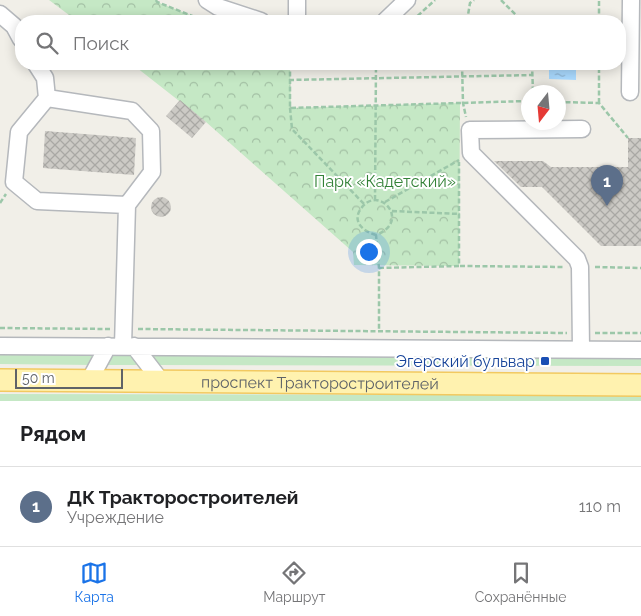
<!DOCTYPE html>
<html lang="ru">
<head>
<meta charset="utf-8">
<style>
  :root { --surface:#fff; --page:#f2f2f2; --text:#202124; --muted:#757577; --line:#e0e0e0; --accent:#1a73e8 }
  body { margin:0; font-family:Raleway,sans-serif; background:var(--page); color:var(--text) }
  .compass { position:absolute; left:521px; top:85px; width:45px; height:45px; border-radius:50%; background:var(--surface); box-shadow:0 2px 12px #0003; rotate:196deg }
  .scale { position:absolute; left:15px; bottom:12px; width:108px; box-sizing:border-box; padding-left:5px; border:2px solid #5f6368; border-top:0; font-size:14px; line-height:18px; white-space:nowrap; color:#5f6368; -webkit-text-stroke:4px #fff; paint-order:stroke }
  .you { position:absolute; left:368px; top:251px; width:18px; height:18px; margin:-12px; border:4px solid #fff; border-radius:50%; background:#1a73e8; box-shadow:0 0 0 8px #1a73e833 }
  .badge { display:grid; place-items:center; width:32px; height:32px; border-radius:50%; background:var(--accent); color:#fff; font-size:16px; font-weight:700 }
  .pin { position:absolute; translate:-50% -41px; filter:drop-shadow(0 1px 2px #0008) }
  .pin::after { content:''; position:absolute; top:26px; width:18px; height:15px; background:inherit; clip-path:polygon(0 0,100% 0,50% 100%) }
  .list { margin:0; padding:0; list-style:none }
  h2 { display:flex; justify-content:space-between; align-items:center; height:65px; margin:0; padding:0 20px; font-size:21px }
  h2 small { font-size:16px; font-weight:400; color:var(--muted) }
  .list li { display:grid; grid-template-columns:32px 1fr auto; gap:15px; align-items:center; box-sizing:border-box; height:80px; padding:0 20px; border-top:1px solid var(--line) }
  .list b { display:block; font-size:19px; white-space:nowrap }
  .list p { margin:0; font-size:16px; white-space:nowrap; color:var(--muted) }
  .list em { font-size:16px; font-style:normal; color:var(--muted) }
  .icon { flex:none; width:28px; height:28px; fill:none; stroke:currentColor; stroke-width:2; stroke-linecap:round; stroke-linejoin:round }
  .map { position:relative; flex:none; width:641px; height:401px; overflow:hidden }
  .search { position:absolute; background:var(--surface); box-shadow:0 2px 12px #0003; left:15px; right:15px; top:15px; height:55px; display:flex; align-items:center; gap:12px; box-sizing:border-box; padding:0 18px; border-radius:20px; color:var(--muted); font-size:19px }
  .sheet { height:145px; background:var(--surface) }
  nav { display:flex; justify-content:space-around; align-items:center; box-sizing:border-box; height:70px; border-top:1px solid var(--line); background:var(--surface); font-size:14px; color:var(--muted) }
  nav a { display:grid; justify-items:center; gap:2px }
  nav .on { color:var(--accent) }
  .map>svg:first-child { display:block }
  .grass { fill:#c5e8c5 }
  .forest { fill:url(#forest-crowns) }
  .water { fill:url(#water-ripples) }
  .building { fill:url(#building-cross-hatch) }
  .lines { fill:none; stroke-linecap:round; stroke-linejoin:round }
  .minor-casing { stroke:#b5b8bc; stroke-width:19 }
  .major-casing { stroke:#f2c960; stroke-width:24 }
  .path { stroke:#9cc7a9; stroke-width:2.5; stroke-dasharray:5 2.5; stroke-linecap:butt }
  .minor { stroke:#fff; stroke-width:16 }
  .major { stroke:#fff2af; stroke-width:21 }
  .transit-dot { fill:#1a4fb4; stroke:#fff; stroke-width:2 }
  .labels { text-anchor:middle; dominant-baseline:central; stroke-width:4; stroke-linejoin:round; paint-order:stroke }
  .park-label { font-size:16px; fill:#348238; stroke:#fff }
  .transit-label { font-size:16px; fill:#164399; stroke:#fff; text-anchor:end }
  .street-label { font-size:16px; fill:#5f6368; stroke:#fff }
</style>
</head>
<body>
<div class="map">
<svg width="641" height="401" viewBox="0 0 641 401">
  <defs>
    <pattern id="forest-crowns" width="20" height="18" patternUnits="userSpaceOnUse" patternTransform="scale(1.25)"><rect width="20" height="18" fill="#c5e8c5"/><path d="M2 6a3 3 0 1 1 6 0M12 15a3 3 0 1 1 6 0" fill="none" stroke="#a3c0a4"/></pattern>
    <pattern id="water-ripples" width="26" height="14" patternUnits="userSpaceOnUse" patternTransform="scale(1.25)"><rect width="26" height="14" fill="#aadaff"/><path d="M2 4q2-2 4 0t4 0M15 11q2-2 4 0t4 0" fill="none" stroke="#8eb4d2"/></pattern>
    <pattern id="building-cross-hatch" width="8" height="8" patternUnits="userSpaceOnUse" patternTransform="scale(1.25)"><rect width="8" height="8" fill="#cccac5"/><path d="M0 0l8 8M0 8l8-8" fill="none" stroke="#a9a8a4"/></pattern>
  </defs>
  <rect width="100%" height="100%" fill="#f1efe8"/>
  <!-- grass -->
  <path class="grass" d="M0 353H99L92 365 0 364Z
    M114 353H131L138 363 136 365H107L106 363Z
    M145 353 641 355V366L156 365Z
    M0 394 641 395V401H0Z"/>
  <!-- forest -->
  <path class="forest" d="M49 0H156L157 2 205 21H77Z
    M132 64H290L291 108 460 103 459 266 354 265 353 252 206 122Z"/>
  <!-- water -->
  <path class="water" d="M549 64H576V80L549 79Z"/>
  <!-- building -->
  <path class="building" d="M180 100 206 122 192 138 166 116Z
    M45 131 136 138 134 175 43 168Z
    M628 138H641V246H601L542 187H521L494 161H543L551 167H628Z
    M151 207a10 10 0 1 1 20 0a10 10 0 1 1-20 0Z"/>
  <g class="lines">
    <defs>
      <path id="minor" d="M207 0 218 7 261 21
        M297 0V21
        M0 14 14 26 21 39
        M385 21 407 0
        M36 64 45 78 47 98 19 132 14 182 37 201 127 205
        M630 92 631 0
        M47 98 132 111 151 131 152 172 127 205 123 346
        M0 346 641 350
        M134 346 161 381
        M581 349 580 267 577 259 471 153 470 130 582 129
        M89 381 108 346"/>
      <g id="major">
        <path id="s1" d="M0 380 641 385"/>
      </g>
    </defs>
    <!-- minor casing -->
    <use href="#minor" class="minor-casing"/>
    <!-- major casing -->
    <use href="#major" class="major-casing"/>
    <!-- path -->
    <path class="path" d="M156 0 157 2 205 21
      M501 0 522 21
      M412 21 435 0
      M467 21 470 3 474 0
      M599 21V0
      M290 64V108L528 101
      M462 64 463 103 466 117
      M532 64 533 92
      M289 80 533 75
      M558 102 599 103 628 138
      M599 103V64
      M290 108 292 129 364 204
      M375 200 376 64
      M385 202 459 160
      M0 203 6 194
      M392 211 460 214
      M376 235C365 232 352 223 360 210 377 182 413 221 376 235L379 268V331
      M460 266 565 267
      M595 267 641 268
      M379 268 459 266V162
      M0 328 110 329
      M138 329 567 333
      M595 333H641"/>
    <!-- minor -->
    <use href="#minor" class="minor"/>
    <!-- major -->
    <use href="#major" class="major"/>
  </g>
  <!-- markers -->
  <rect class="transit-dot" x="540" y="356" width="10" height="10" rx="2.5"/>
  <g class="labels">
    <!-- park labels -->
    <g class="park-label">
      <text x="385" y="181">Парк «Кадетский»</text>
    </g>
    <!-- transit labels -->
    <g class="transit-label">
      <text x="535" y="361">Эгерский бульвар</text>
    </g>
    <!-- street labels -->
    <g class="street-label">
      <text stroke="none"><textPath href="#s1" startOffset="320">проспект Тракторостроителей</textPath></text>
    </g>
  </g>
</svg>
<svg class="compass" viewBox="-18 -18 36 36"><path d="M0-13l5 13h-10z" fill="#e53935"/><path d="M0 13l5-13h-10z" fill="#757577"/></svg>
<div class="scale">50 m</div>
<div class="you"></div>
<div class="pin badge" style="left:607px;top:206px;background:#5c6f8a">1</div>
<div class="search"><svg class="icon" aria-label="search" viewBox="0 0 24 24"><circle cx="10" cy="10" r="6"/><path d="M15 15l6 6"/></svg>Поиск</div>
</div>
<section class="sheet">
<h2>Рядом<small></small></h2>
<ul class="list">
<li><span class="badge" style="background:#5c6f8a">1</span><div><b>ДК Тракторостроителей</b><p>Учреждение</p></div><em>110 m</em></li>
</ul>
</section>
<nav>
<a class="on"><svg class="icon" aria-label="map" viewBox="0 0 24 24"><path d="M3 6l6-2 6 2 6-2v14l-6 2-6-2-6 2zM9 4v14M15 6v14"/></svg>Карта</a>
<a><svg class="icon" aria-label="directions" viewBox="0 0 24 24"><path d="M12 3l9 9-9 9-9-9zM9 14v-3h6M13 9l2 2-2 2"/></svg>Маршрут</a>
<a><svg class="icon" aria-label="saved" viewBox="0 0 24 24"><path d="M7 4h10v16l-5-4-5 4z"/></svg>Сохранённые</a>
</nav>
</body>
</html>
